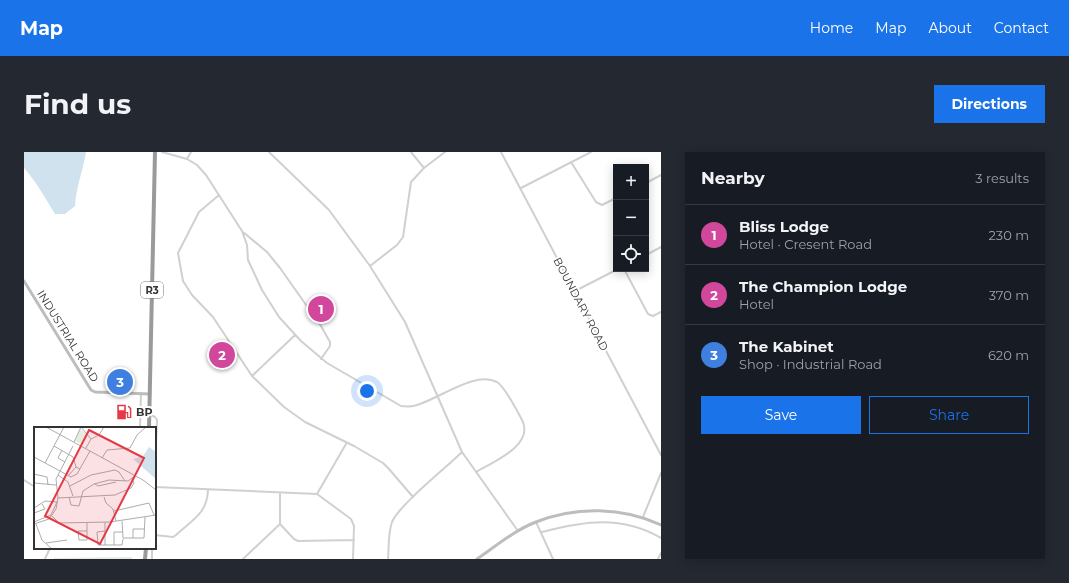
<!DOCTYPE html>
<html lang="en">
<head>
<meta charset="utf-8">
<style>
  :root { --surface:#171b24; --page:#242831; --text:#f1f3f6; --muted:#9ea1a6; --line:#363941; --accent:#1a73e8 }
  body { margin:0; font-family:Montserrat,sans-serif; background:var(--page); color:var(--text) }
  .controls { position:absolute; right:12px; top:12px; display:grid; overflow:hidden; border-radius:0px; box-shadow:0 2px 10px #0003 }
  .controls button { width:36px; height:36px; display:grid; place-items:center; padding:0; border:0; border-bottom:1px solid var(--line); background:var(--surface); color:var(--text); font:20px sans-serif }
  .you { position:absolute; left:343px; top:239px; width:14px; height:14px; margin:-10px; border:3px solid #fff; border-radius:50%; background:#1a73e8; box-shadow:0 0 0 6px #1a73e833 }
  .badge { display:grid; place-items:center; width:26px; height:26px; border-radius:50%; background:var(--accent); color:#fff; font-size:13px; font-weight:700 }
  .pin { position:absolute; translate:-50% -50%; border:2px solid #fff; box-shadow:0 1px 4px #0006 }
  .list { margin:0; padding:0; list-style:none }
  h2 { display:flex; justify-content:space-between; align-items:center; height:52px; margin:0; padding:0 16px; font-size:17px }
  h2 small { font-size:13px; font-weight:400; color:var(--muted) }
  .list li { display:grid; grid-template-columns:26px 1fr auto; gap:12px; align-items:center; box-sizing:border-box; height:60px; padding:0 16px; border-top:1px solid var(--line) }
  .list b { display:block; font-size:15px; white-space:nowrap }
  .list p { margin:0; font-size:13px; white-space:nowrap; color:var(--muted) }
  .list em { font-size:13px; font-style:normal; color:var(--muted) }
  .actions { display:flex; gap:8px; padding:12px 16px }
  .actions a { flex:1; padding:9px 0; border:1px solid var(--accent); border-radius:0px; text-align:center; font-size:14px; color:var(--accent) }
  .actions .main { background:var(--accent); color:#fff }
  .icon { flex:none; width:22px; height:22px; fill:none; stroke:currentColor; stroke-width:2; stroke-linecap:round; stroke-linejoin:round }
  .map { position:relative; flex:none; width:637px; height:407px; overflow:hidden; border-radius:0px }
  header { display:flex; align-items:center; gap:24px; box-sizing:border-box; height:56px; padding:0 20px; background:var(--accent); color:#fff }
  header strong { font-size:19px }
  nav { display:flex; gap:22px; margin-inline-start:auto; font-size:14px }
  .intro { display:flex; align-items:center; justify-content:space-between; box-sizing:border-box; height:96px; padding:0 24px }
  h1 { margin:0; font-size:28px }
  .button { padding:10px 18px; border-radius:0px; background:var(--accent); color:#fff; font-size:14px; font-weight:700 }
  main { display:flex; gap:24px; padding:0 24px }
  aside { flex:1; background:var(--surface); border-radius:0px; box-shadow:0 2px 10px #0003 }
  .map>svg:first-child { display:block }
  .green { fill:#e6ecdf }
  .water { fill:#cfe2ee }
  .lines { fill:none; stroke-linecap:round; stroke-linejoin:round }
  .street { stroke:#d0d0d0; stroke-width:2 }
  .secondary { stroke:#bdbdbd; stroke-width:3 }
  .highway { stroke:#9a9a9a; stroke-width:4 }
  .labels { text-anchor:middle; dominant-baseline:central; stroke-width:4; stroke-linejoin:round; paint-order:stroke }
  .shield { fill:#fff; stroke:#707070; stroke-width:1 }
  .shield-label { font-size:10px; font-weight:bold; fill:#333 }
  .street-label { font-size:11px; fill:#333; stroke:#fff }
  .poi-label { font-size:11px; font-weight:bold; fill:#333; stroke:#fff; text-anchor:start }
  .inset-road { fill:none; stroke:#adadad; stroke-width:1 }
  .view { fill:#e63946; fill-opacity:0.15; stroke:#e63946; stroke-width:2 }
  .inset-edge { fill:none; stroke:#333; stroke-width:2 }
</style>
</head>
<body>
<header>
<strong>Map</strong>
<nav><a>Home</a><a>Map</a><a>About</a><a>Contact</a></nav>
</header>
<div class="intro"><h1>Find us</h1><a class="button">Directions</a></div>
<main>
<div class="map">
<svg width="637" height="407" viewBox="0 0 637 407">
  <rect width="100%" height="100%" fill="#fff"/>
  <!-- green -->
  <path class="green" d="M108 405V407H30V406Z"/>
  <!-- water -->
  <path class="water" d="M0 0H62C59 18 52 36 51 54L41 62H31C22 47 11 28 0 16Z"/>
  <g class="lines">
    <!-- street -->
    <path class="street" d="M138 0 163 7 173 13 182 23 218 79 223 93 224 108 238 138 255 165 277 189 303 211 377 254C381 254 385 255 389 254 411 250 450 218 473 230 480 234 494 260 498 268 511 293 469 310 452 320
      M245 0 305 58 346 114 381 170 438 300 494 379
      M387 0 400 16
      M477 0 637 303
      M163 7 167 0
      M547 10 572 50 578 53 592 46
      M622 31 637 23
      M497 36 567 0
      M195 43 175 60 154 101 159 129 168 143 189 165 228 224 260 255 281 270 330 294 359 311 365 317 389 345
      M219 80 243 100 256 116 297 174 306 190V194L297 207
      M622 103 637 95
      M346 114 373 93 379 85 387 30 400 16 421 0
      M600 117 624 162 629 164 637 160
      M551 139 594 117
      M228 224 271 183
      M127 263 131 265 133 268 131 317
      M116 276 117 241
      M0 328 11 335
      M131 335 293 342 327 367 330 374 329 407
      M293 342 322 292
      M619 365 637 321
      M512 370 529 407
      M256 372 270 387 274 389 330 388
      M518 380C560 369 598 363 637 386
      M131 383 149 385 152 383C168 368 183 362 184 338
      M21 407 26 396
      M128 407V396
      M219 407 256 372V341
      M364 407C365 395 364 381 368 370 376 352 422 316 438 300
      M634 407 637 401"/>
    <!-- secondary -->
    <path class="secondary" d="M0 129 67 238 71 240 126 242
      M453 407C472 394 491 378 512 370 552 354 599 355 637 373"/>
    <!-- highway -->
    <path class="highway" d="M125 276 131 0
      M121 407 122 396"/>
  </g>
  <!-- icons -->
  <defs>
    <symbol id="fuel-bare" viewBox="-9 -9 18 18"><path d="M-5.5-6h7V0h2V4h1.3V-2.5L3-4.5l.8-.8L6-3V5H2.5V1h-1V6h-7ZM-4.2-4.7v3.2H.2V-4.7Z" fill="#e63946" stroke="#fff" stroke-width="2.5" paint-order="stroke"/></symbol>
  </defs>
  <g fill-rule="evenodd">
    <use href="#fuel-bare" x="89" y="249" width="22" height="22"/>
  </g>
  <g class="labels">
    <!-- shield labels -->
    <rect class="shield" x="117" y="130" width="22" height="16" rx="3"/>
    <g class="shield-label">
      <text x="128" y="138">R3</text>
    </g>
    <!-- street labels -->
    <g class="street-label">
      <text transform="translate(557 152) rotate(62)">BOUNDARY ROAD</text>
      <text transform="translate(44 184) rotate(58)">INDUSTRIAL ROAD</text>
    </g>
    <!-- poi labels -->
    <g class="poi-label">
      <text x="112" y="260">BP</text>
    </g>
  </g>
  <!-- overview -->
  <g transform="translate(10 275)">
    <rect width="122" height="122" fill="#fff"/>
    <path d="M46 2 53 7 47 17 41 14Z" fill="#e6ecdf"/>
    <path d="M115 20 122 25V52L99 32 109 29Z" fill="#cfe2ee"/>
    <path class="inset-road" d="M12 0 109 53 122 63M47 0 57 12M40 15 47 0M20 19 39 30 42 40 46 42M52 21 57 12 65 8 70 0M28 23 24 31 31 35M0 30 37 50 43 47 56 24M68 31 73 23 96 21 103 8 112 0M11 36 30 0M0 47 13 50 14 58M24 48 34 55 39 69M34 49 42 40M0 56 22 58M61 57 64 59 82 55M36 59 57 48 81 43 85 45 91 54M35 70 37 78 45 79 49 64 60 57 75 53 94 54 101 49M70 70 72 76 79 82 82 94M24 71 81 68 97 61 100 56 98 52M0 81 11 74 23 75M80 84 115 76 120 88M0 86 11 82 8 77M18 89 25 96 76 95 122 88M88 94 89 111H110L111 90M0 95 17 88 23 75M0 97 15 92 22 82 24 71 22 52 39 19M2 97 8 113 18 122M53 104H44L45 113H53V96M71 104 63 105 64 118H88L89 112M99 111V102H111M12 116 33 113M71 118V95M80 118V105H89"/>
    <path class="view" d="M55 3 110 31 66 117 11 89Z"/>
    <rect width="122" height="122" class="inset-edge"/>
  </g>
</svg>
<div class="controls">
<button>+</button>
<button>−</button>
<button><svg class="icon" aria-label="locate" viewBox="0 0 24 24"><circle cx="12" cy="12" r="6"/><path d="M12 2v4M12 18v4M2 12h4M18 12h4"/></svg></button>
</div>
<div class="you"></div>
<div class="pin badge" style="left:297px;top:157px;background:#d1479c">1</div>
<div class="pin badge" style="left:198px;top:203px;background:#d1479c">2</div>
<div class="pin badge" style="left:96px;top:230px;background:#3f7fe0">3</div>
</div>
<aside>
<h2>Nearby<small>3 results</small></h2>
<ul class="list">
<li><span class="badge" style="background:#d1479c">1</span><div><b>Bliss Lodge</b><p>Hotel · Cresent Road</p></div><em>230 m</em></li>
<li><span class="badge" style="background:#d1479c">2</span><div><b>The Champion Lodge</b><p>Hotel</p></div><em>370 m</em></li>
<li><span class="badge" style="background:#3f7fe0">3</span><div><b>The Kabinet</b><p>Shop · Industrial Road</p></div><em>620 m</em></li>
</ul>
<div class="actions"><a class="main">Save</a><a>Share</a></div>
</aside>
</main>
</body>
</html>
